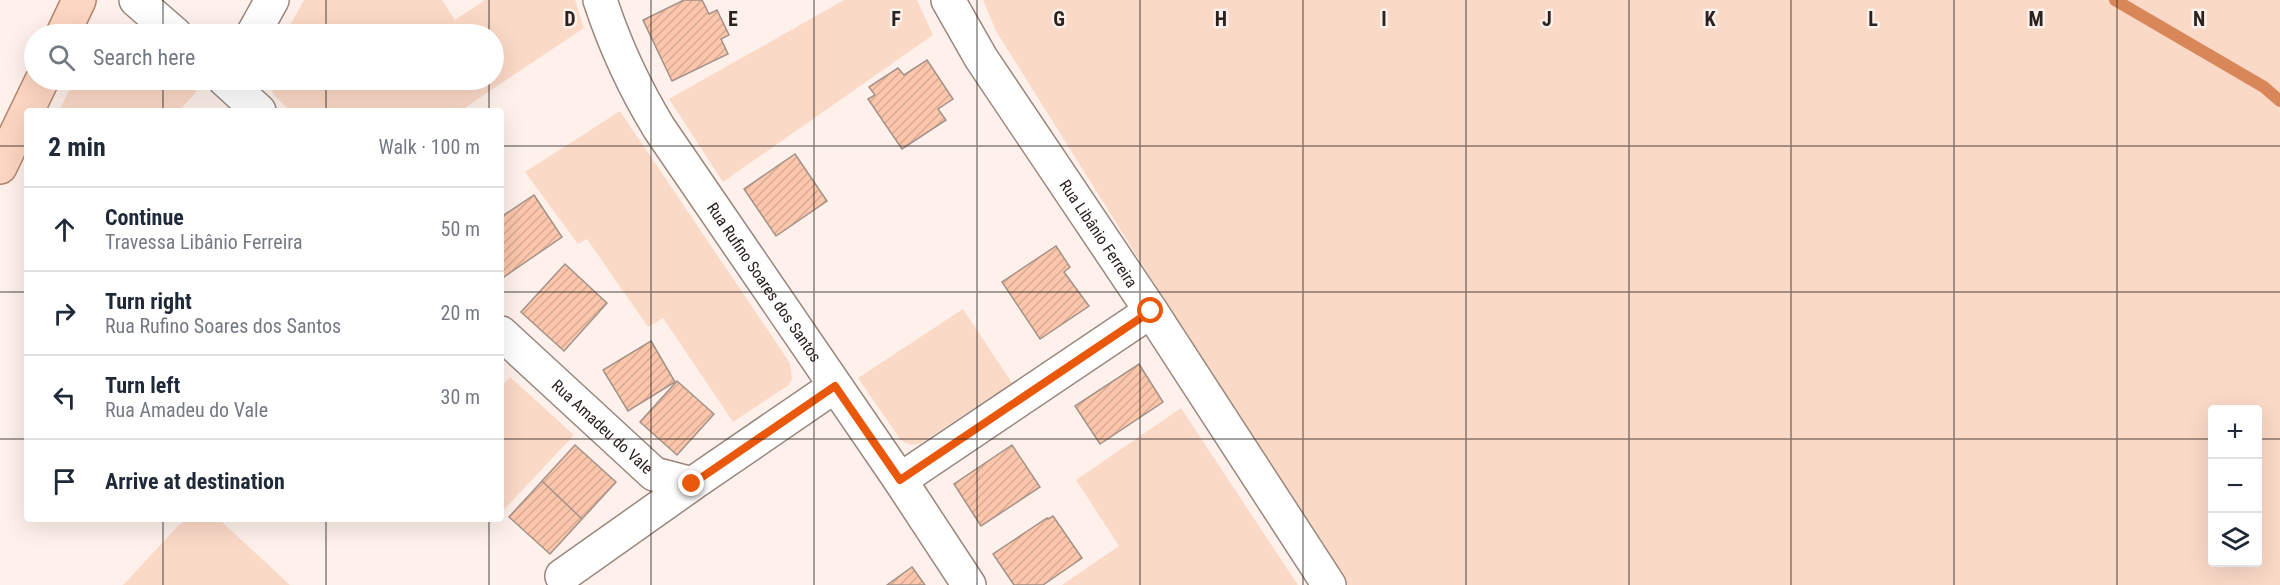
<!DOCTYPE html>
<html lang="en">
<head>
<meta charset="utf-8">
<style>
  :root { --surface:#fff; --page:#f6f6f7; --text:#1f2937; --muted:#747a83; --line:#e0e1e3 }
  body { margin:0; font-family:"Roboto Condensed",sans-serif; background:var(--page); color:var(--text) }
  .controls { position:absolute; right:18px; bottom:18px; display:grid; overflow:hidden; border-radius:6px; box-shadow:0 6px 24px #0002 }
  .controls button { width:54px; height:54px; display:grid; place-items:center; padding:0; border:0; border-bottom:2px solid var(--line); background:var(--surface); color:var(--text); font:30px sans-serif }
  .stop { position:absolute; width:18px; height:18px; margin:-14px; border:4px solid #ea580c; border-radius:50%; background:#fff }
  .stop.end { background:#ea580c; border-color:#fff; box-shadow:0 2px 6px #0008 }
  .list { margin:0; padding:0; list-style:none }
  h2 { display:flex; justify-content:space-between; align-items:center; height:78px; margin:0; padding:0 24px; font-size:26px }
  h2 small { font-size:20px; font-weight:400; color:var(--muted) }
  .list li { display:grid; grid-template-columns:39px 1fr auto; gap:18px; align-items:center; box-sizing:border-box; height:84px; padding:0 24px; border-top:2px solid var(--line) }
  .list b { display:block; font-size:22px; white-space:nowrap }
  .list p { margin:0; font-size:20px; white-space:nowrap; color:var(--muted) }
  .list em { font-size:20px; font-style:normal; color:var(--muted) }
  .icon { flex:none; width:33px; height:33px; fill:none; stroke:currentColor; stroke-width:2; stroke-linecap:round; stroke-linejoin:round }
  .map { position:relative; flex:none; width:2280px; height:585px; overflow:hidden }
  .search { position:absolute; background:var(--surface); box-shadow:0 6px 24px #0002; left:24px; top:24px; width:480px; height:66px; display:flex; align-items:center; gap:15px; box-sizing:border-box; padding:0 21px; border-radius:33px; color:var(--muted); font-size:22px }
  .panel { position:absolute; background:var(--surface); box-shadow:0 6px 24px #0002; left:24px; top:108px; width:480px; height:414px; border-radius:6px }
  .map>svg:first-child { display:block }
  .green { fill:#fbd9c7; fill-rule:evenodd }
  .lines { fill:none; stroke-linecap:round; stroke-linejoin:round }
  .stream { stroke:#d98659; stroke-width:12 }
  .building { fill:url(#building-hatch); stroke:#a49188; stroke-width:1.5 }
  .minor-casing { stroke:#99877d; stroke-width:36 }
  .major-casing { stroke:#b2856e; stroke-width:36 }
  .minor { stroke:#fff; stroke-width:33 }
  .major { stroke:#fdd6c1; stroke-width:33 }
  .route { stroke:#ea580c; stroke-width:8 }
  .grid { fill:none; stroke:#2a221f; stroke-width:1.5; stroke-opacity:0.55 }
  .labels { text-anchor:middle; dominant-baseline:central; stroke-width:5; stroke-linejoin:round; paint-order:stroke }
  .street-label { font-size:16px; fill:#2a221f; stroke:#fef1eb }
  .grid-label { font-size:20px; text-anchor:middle; font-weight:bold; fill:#2a221f; stroke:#fef1eb; stroke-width:5; stroke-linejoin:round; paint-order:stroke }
</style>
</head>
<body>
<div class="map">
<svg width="2280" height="585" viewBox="0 0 2280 585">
  <defs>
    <pattern id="building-hatch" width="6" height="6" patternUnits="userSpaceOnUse" patternTransform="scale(1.5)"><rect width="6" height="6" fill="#fbc6ab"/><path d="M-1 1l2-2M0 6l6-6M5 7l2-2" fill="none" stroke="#d7aa93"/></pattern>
  </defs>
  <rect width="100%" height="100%" fill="#fef1eb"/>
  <!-- green -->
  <path class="green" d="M304 0H442L455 20 485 0H575L584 28 460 111H290L274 95 267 80H494V34H285Z
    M844 0H917L933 35 723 182 669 99Z
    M983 0H2280V585H1347L1301 518 996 31ZM2212 410H2258V562H2212Z
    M74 80H184L197 91 179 111H59Z
    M620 111 790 363 792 379 789 385 733 422 663 318 648 327 587 239 578 244 525 172Z
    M963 309 1012 383 921 443C912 446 907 445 900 439L858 378Z
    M510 377 574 435 501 513V387Z
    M1181 408 1298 585H1062L1119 546 1076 480Z
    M188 519H219L290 585H123L178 526Z"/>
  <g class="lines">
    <!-- stream -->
    <path class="stream" d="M2115 0 2264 87 2280 101"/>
  </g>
  <!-- building -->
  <path class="building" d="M684 0H702L709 14 717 10 729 35 721 39 728 54 672 81 643 20Z
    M927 60 953 99 938 109 946 120 902 149 868 99 875 95 869 87 898 68 904 75Z
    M795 154 827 201 776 236 744 189Z
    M534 195 562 237 501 279V217Z
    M1056 246 1070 267 1064 272 1089 306 1040 339 1002 282Z
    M565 264 607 303 564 351 521 312Z
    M651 341 675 382 628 411 603 370Z
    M1139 364 1163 402 1100 444 1075 406Z
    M677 381 714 414 677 455 640 422Z
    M575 445 616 482 582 519 542 481Z
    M1012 445 1040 487 981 526 954 484Z
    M542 481 582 519 550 554 509 517Z
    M1053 516 1082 558 1043 585H1014L993 554 1047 518 1048 519Z
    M912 567 925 585H887Z"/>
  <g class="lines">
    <defs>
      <g id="minor">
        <path d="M136 0 175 34"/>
        <path id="s1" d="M600 0C615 46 634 87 659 128L900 480 969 585"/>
        <path id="s2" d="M948 0 981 58 1151 311 1329 585"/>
        <path d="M253 34 272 0"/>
        <path d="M225 80 259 111"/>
        <path id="s3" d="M501 333 654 474 692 484 835 386"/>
        <path d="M900 480 1151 311"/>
        <path d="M562 576 692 484"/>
      </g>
      <path id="major" d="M63 34 79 0
        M0 167 42 80"/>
    </defs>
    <!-- minor casing -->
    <use href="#minor" class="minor-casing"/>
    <!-- major casing -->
    <use href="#major" class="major-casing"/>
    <!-- minor -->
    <use href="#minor" class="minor"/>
    <!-- major -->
    <use href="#major" class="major"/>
  </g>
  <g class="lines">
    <!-- route -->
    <path class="route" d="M692 484 835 386 900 480 1151 311"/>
  </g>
  <!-- grid -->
  <path class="grid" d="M163 0V34M326 0V34M489 0V34M651 0V585M814 0V585M977 0V585M1140 0V585M1303 0V585M1466 0V585M1629 0V585M1791 0V585M1954 0V585M2117 0V585M163 80V111M326 80V111M489 80V111M0 146H27M501 146H2280M0 292H27M501 292H2280M0 439H27M501 439H2212M2258 439H2280M163 519V585M326 519V585M489 519V585"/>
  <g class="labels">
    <!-- street labels -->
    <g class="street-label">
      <text stroke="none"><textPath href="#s2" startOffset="278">Rua Libânio Ferreira</textPath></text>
      <text stroke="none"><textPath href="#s1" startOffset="328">Rua Rufino Soares dos Santos</textPath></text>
      <text stroke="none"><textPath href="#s3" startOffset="138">Rua Amadeu do Vale</textPath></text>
    </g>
  </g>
  <g class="grid-label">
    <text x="570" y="26">D</text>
    <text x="733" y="26">E</text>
    <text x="896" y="26">F</text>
    <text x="1059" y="26">G</text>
    <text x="1221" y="26">H</text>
    <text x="1384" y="26">I</text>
    <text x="1547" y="26">J</text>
    <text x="1710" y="26">K</text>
    <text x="1873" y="26">L</text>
    <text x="2036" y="26">M</text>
    <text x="2199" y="26">N</text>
  </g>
</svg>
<div class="controls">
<button>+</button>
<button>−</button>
<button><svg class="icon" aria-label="layers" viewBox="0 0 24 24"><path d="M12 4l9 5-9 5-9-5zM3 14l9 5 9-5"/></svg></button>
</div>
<div class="stop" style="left:1151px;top:311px"></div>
<div class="stop end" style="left:692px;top:484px"></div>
<div class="search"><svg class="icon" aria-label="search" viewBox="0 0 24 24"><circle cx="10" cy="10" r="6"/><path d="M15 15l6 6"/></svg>Search here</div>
<section class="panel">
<h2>2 min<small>Walk · 100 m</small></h2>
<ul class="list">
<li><svg class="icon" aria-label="ahead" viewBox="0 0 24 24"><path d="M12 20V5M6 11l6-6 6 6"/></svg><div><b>Continue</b><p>Travessa Libânio Ferreira</p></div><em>50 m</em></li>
<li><svg class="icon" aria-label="right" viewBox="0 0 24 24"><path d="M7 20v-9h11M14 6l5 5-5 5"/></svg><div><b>Turn right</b><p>Rua Rufino Soares dos Santos</p></div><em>20 m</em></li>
<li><svg class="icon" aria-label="left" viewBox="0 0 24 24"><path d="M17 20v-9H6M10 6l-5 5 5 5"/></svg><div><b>Turn left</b><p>Rua Amadeu do Vale</p></div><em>30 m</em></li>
<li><svg class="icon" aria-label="arrive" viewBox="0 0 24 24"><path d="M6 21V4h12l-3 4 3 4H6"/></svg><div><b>Arrive at destination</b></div></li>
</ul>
</section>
</div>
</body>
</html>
